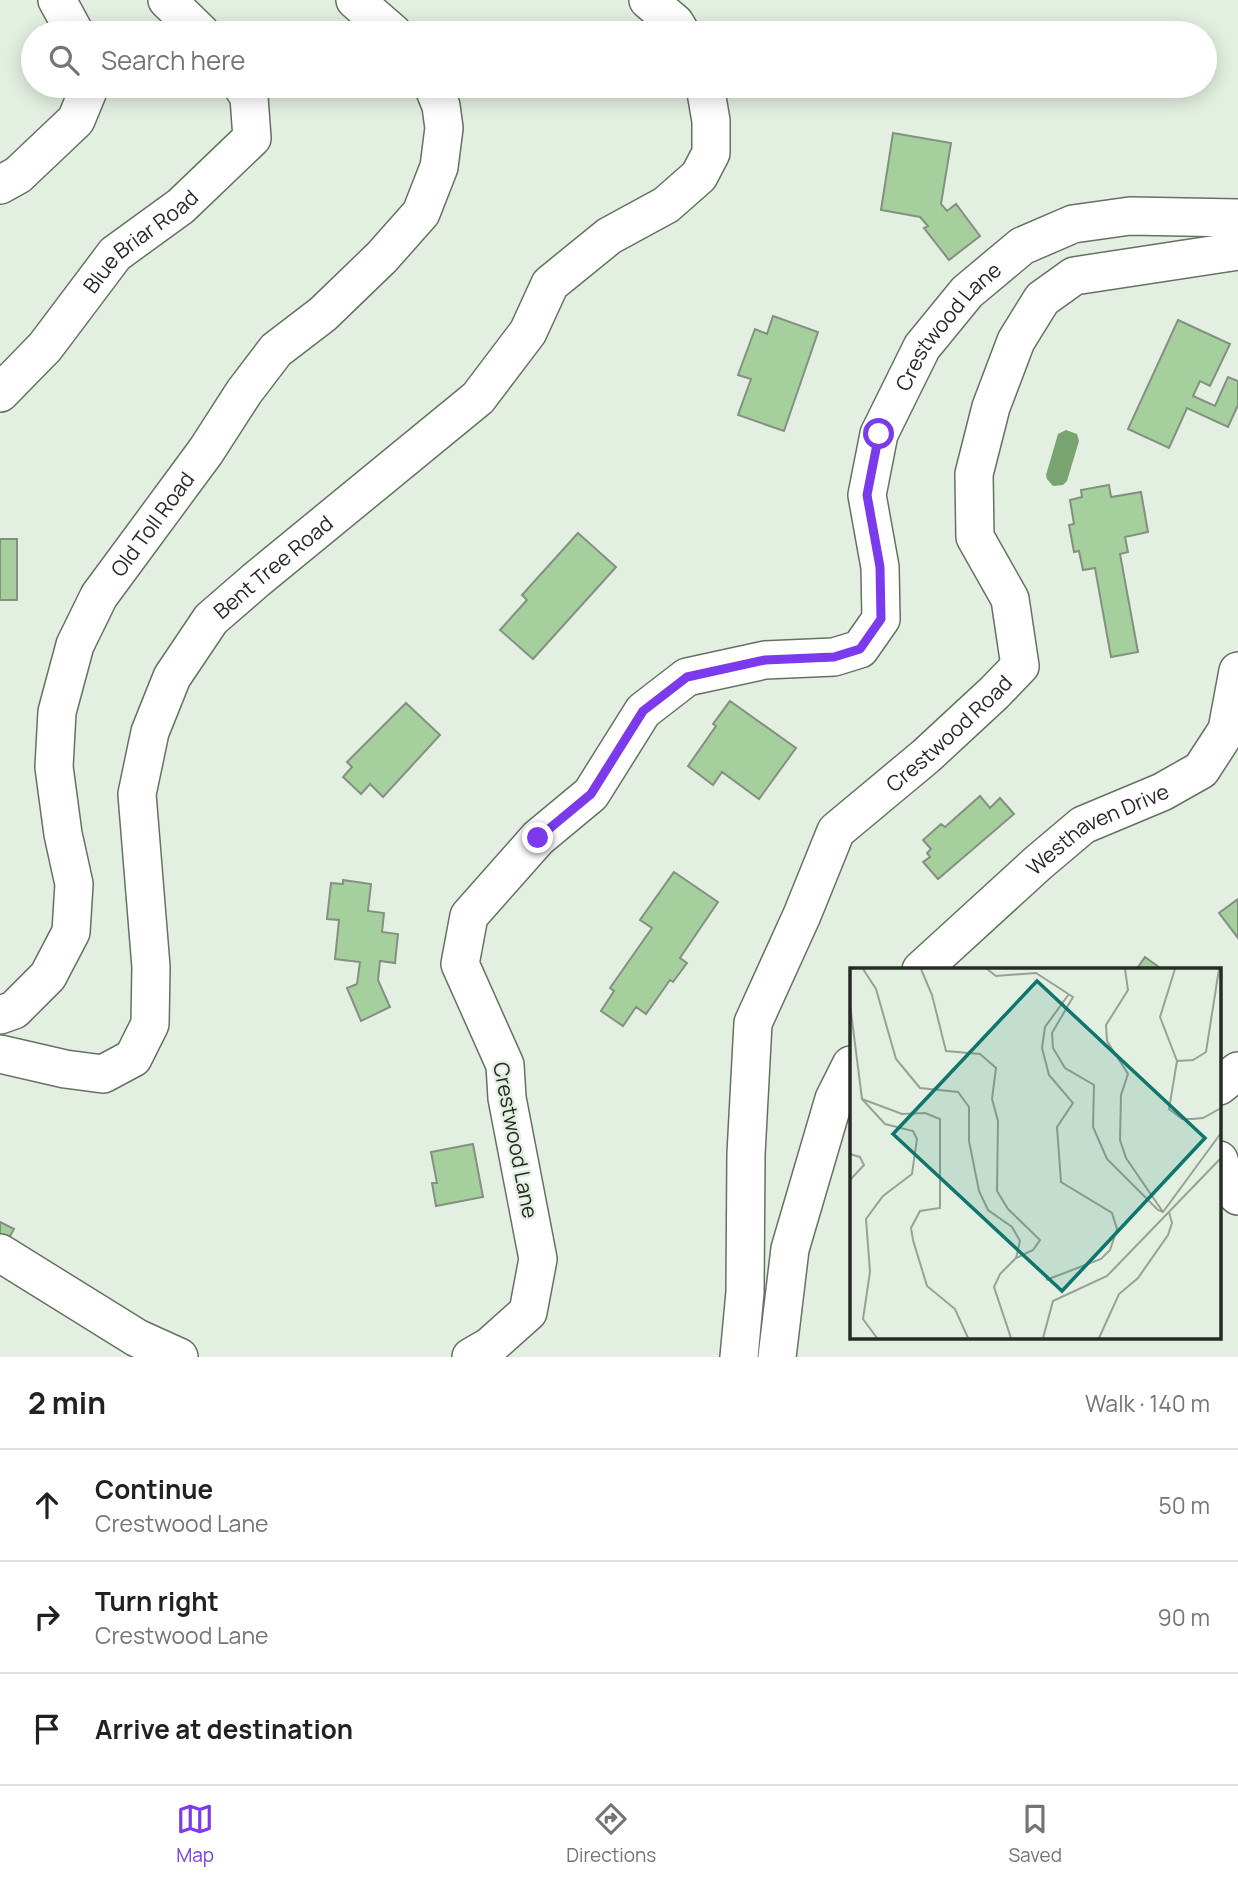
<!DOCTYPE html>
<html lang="en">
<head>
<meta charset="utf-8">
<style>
  :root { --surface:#fff; --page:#f2f2f2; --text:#202124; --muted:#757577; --line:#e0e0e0; --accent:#7c3aed }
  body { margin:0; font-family:Manrope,sans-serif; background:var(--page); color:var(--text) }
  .stop { position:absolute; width:21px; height:21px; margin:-16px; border:5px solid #7c3aed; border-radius:50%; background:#fff }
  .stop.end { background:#7c3aed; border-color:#fff; box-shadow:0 2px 7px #0008 }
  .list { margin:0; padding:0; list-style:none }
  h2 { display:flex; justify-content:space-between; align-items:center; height:91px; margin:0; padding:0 28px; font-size:30px }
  h2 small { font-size:23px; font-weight:400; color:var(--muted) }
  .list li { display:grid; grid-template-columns:46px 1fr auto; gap:21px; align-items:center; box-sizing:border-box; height:112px; padding:0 28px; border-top:2px solid var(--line) }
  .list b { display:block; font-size:26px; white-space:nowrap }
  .list p { margin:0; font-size:23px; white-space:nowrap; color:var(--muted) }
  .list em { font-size:23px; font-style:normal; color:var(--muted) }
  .icon { flex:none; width:38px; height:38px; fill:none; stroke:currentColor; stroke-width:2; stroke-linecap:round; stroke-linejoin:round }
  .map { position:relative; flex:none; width:1238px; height:1357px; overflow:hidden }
  .search { position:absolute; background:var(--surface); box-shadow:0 4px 18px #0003; left:21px; right:21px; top:21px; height:77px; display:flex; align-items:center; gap:18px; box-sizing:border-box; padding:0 24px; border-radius:38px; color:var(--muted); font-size:26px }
  .sheet { height:427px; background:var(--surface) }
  nav { display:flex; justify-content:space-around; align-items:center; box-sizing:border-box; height:98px; border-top:2px solid var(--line); background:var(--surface); font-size:19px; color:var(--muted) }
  nav a { display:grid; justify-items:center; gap:4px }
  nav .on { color:var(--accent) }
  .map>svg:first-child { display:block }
  .water { fill:#7aa372 }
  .building { fill:#a5cf9c; stroke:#849082; stroke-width:2 }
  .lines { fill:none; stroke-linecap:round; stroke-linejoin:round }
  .minor-casing { stroke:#657163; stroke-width:40 }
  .minor { stroke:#fff; stroke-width:37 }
  .route { stroke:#7c3aed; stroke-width:9 }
  .labels { text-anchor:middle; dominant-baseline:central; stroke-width:5; stroke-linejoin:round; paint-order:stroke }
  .street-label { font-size:21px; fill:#272b26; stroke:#e3f0e1 }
  .inset-road { fill:none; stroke:#98a196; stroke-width:2 }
  .view { fill:#0f766e; fill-opacity:0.15; stroke:#0f766e; stroke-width:3.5 }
  .inset-edge { fill:none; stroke:#272b26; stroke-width:3.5 }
</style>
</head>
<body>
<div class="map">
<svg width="1238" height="1357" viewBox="0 0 1238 1357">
  <rect width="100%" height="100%" fill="#e3f0e1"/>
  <!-- water -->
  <path class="water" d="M1066 430 1077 434 1079 441 1067 481 1063 485 1053 486 1047 479 1046 475 1058 434Z"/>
  <!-- building -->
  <path class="building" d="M893 133 951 143 941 204 947 211 956 204 980 236 949 260 924 228 928 226 920 217 881 210Z
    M773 316 818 332 784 431 738 415 751 379 738 375 755 329 767 334Z
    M1178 320 1230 344 1210 386 1200 381 1193 396 1215 406 1228 377 1238 381V405L1228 427 1187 408 1169 448 1128 429Z
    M1109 485 1111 497 1141 492 1148 532 1125 537 1128 552 1120 554 1138 652 1111 657 1095 568 1083 570 1079 551 1074 552 1069 525 1074 524 1070 500 1082 497 1081 490Z
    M578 533 616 567 533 659 500 630 527 600 522 595Z
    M0 539H17V600H0Z
    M730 701 796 748 759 799 722 772 713 785 688 766 716 726 713 724Z
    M406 703 440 735 383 797 370 784 361 794 343 777 352 767 347 762Z
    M980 796 990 808 1000 798 1014 814 938 879 923 862 930 857 927 853 931 849 923 840 941 824 945 827Z
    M674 872 718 902 680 958 687 963 673 982 670 980 646 1014 636 1007 623 1026 601 1011 614 991 610 988 652 928 640 920Z
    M343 880 371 884 368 911 384 913 382 932 398 934 395 963 380 961 378 980 390 1007 361 1021 347 988 357 984 360 962 335 959 339 920 327 919 331 883 343 884Z
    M1238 899V938L1219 913Z
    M1145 957 1163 970H1136Z
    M473 1144 483 1197 436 1206 432 1183H437L431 1152Z
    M0 1222 14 1229 1 1252 0 1251Z"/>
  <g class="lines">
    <defs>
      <g id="minor">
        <path d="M57 0 75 33"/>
        <path d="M167 0 201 33"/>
        <path d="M355 0 393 33"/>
        <path d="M648 0 675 23 681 33"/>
        <path d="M0 185 18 175 76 120 90 86"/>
        <path id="s1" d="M0 393 45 347 115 254 181 206 252 138 249 97 242 86"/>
        <path id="s2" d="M921 970 1038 863 1083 825 1162 792 1201 770 1227 730 1238 671"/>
        <path id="s3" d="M0 1015 14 1010 48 976 71 932 74 884 63 834 54 767 57 712 75 645 99 596 206 451 244 392 276 350 323 314 382 257 421 213 439 167 444 128 441 106 433 86"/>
        <path id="s4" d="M0 1054 65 1069 103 1074 133 1058 150 1024 151 967 137 794 150 732 172 677 211 619 256 580 478 398 528 332 550 284 609 236 666 205 699 176 711 153V121L705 86"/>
        <path d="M1219 1086 1238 1071"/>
        <path d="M1219 1160 1227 1185 1238 1196"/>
        <path d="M0 1253 137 1338 179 1357"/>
        <path id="s5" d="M471 1357 490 1346 528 1312 538 1259 507 1098 505 1065 460 964 469 916 538 838 591 794 643 711 687 677 765 660 834 657 860 649 881 619 880 567 867 495 879 434 922 347 967 292 1022 246 1073 224 1130 216 1238 218"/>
        <path id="s6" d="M739 1357 745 1292 746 1154 753 1023 802 915 836 831 926 756 994 693 1020 666 1010 599 975 537 974 474 991 407 1016 341 1042 299 1074 276 1238 251"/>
        <path d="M777 1357 790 1249 834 1099 851 1065"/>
      </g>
    </defs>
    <!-- minor casing -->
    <use href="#minor" class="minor-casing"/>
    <!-- minor -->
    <use href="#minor" class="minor"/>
  </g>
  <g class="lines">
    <!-- route -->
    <path class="route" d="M538 838 591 794 643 711 687 677 765 660 834 657 860 649 881 619 880 567 867 495 879 434"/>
  </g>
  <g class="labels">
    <!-- street labels -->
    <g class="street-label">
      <text stroke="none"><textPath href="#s1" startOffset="208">Blue Briar Road</textPath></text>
      <text stroke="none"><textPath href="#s5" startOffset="1339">Crestwood Lane</textPath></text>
      <text stroke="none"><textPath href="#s3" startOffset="548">Old Toll Road</textPath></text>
      <text stroke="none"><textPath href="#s4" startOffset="681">Bent Tree Road</textPath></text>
      <text stroke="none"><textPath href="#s6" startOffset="693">Crestwood Road</textPath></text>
      <text stroke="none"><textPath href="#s2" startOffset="228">Westhaven Drive</textPath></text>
      <text transform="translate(516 1140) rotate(79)">Crestwood Lane</text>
    </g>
  </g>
  <!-- overview -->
  <g transform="translate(850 968)">
    <rect width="371" height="371" fill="#e3f0e1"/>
    <path class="inset-road" d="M13 1 26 21 46 91 70 120 108 124 119 139V173L129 223 138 242 162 259 170 273 166 290 150 306 144 319 161 370M71 1 82 27 96 83 130 86 146 100 142 131 148 153 147 223 158 241 190 272 183 282 166 290M137 1 146 8 186 5 223 29 202 65 203 80 215 100 244 117 243 159 257 191 308 242 313 244 371 165M275 1 278 22 256 57 257 73 278 106 271 127 270 172 276 190 313 244M325 1 310 49 327 93 319 141 332 151H342L353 150 371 140M0 36 12 131 35 156 63 163 67 171 62 206 33 228 16 251 20 304 13 351 27 370M327 93 343 92 356 84 369 1M12 131 52 146 75 145 90 151V240L70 243 61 260 63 272 77 318 105 341 118 370M0 186 10 189 14 197 0 212M196 312 251 291 260 282 267 261 262 245 211 214 207 159 223 135 199 107 192 80 195 59 219 26M193 370 203 333 257 308 371 190M249 370 269 326 288 310 318 267 322 255 319 244"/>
    <path class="view" d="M187 13 355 170 212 323 43 166Z"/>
    <rect width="371" height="371" class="inset-edge"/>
  </g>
</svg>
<div class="stop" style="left:879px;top:434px"></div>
<div class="stop end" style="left:538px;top:838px"></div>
<div class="search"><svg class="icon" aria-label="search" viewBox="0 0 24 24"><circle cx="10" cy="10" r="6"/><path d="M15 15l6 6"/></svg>Search here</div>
</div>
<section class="sheet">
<h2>2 min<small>Walk · 140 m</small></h2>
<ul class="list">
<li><svg class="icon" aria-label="ahead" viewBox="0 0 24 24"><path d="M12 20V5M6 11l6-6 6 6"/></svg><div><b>Continue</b><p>Crestwood Lane</p></div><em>50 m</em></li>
<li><svg class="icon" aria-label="right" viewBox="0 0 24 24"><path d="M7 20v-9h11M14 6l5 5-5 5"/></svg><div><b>Turn right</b><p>Crestwood Lane</p></div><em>90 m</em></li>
<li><svg class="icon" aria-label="arrive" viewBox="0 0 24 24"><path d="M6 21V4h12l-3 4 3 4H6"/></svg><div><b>Arrive at destination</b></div></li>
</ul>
</section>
<nav>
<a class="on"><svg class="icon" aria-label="map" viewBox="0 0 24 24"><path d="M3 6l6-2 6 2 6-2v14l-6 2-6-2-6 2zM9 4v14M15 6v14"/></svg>Map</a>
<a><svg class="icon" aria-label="directions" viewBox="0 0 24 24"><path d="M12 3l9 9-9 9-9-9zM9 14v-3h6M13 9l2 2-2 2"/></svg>Directions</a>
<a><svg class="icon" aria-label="saved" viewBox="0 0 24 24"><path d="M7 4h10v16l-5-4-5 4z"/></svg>Saved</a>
</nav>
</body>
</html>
